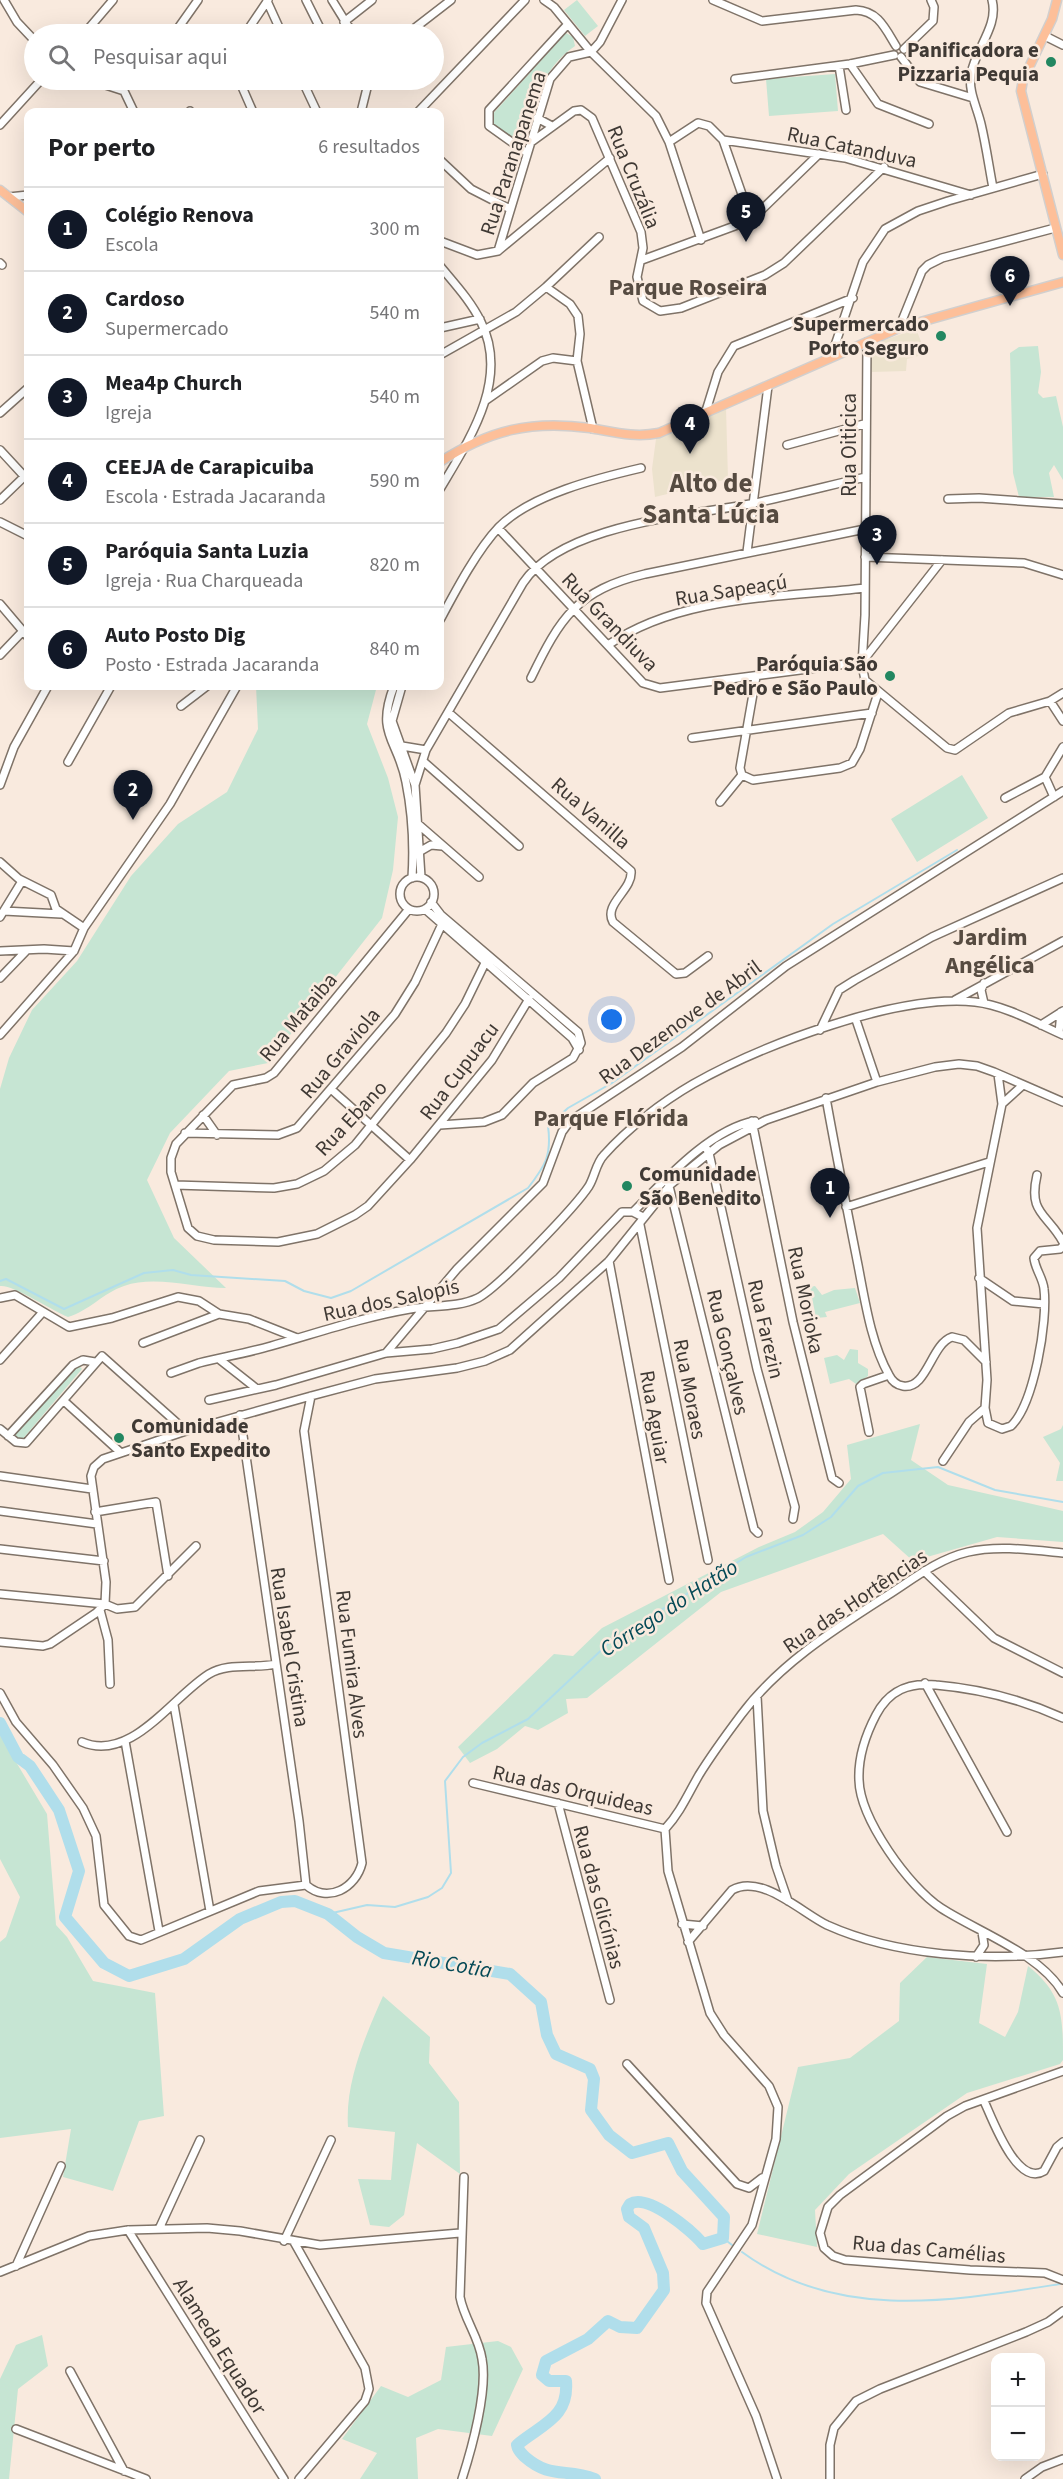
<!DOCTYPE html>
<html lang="pt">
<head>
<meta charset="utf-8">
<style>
  :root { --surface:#fff; --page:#f2f2f2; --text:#202124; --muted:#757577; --line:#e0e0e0; --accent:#111827 }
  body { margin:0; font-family:"Source Sans 3",sans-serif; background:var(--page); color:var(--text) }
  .controls { position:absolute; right:18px; bottom:18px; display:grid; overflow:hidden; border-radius:12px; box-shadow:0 6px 24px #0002 }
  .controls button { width:54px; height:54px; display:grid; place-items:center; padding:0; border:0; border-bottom:2px solid var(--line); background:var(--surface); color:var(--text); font:30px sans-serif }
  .you { position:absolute; left:612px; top:1020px; width:21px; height:21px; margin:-15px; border:4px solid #fff; border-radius:50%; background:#1a73e8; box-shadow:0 0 0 9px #1a73e833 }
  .badge { display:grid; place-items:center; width:39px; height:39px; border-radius:50%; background:var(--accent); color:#fff; font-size:20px; font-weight:700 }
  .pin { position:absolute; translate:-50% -50px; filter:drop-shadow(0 2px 3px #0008) }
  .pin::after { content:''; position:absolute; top:32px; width:21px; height:18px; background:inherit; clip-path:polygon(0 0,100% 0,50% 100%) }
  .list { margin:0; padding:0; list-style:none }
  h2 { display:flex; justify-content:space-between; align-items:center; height:78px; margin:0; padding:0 24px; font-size:26px }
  h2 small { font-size:20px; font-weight:400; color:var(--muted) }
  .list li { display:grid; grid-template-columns:39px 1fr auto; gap:18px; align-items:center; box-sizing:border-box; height:84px; padding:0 24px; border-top:2px solid var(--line) }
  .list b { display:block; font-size:22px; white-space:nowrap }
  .list p { margin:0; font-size:20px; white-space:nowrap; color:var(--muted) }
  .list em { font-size:20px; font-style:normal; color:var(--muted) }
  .icon { flex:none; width:33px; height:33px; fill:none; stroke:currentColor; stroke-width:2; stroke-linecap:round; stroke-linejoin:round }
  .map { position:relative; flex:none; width:1063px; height:2479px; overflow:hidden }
  .search { position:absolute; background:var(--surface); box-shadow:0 6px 24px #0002; left:24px; top:24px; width:420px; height:66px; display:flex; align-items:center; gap:15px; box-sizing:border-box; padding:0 21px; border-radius:33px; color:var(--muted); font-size:22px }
  .panel { position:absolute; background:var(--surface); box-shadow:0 6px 24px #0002; left:24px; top:108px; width:420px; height:582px; border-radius:12px }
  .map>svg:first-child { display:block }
  .education { fill:#ece2cd }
  .green { fill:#c6e5d3 }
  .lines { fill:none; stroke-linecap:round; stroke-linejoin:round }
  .stream { stroke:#b0deeb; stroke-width:2 }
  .river { stroke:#b0deeb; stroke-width:12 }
  .minor-casing { stroke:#7f7368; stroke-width:10 }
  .major-casing { stroke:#d1cfce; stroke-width:11 }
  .minor { stroke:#fff; stroke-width:7 }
  .major { stroke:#fdbf99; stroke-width:8 }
  .poi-dot { fill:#238761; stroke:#f9eade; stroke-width:2 }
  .labels { text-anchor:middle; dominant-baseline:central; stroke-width:5; stroke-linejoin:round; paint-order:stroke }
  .poi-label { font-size:21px; font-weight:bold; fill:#3f3934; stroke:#f9eade; text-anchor:end }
  .street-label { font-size:21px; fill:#3f3934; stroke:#f9eade }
  .water-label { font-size:22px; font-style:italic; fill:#044956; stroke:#f9eade }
  .quarter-label { font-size:24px; font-weight:bold; fill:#564b41; stroke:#f9eade }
  .district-label { font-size:27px; font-weight:bold; fill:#564b41; stroke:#f9eade }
</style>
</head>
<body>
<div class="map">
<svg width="1063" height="2479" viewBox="0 0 1063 2479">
  <rect width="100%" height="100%" fill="#f9eade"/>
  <!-- education -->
  <path class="education" d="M916 329 926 354 907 359 906 371 872 372 870 352 876 343Z
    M726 408 728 479 655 497 652 469 656 439Z"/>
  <!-- green -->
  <path class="green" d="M577 0 598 26 585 36 564 10Z
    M566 33 573 37 575 46C541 69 531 108 522 145L490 122V117Z
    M835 74 838 111 769 116 766 79Z
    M1038 346 1041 372 1038 393 1043 398 1056 396 1063 427V480L1054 465 1049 473 1054 497H1019L1013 473 1010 353 1019 347Z
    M256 686H377L367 724 388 778 398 817 393 870 382 918 268 1063 229 1071 170 1133 147 1180 174 1238 226 1288C194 1288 155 1275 124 1286 103 1293 89 1311 68 1317 53 1311 12 1284 0 1286V1089L9 1058 32 1010 77 961 131 876 178 824 227 792 258 729Z
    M962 775 988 818 917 862 891 819Z
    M815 1286 822 1295 834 1290 855 1288 860 1303 825 1312 827 1317 816 1318 810 1287Z
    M850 1349 858 1350V1363L868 1369V1376L856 1384 849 1379 830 1384 824 1358 837 1355 844 1360Z
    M78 1364 82 1369 21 1441 12 1436Z
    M920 1424 911 1460 948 1485 1063 1511V1542L997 1537 913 1561 883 1534 721 1592 587 1698 566 1699 568 1713 538 1730 525 1726 497 1749 470 1763 458 1747 554 1654 573 1656 602 1628 759 1547 795 1532 823 1512 851 1479 847 1445Z
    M1063 1425V1481H1056L1060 1463 1043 1437 1061 1429Z
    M0 1735 47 1814 56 1925 67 1937 93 1981 155 1993 164 2116 139 2121 113 2191 63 2177 71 2129 0 2138V1942L6 1937 20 1897 0 1859Z
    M927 1957 987 1964 979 2023 1005 2037 1018 2012 1028 1966C1063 1994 1063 2016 1063 2060L1060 2064 967 2093 849 2174 815 2210 817 2247 757 2234 798 2067 850 2058 899 2021 900 1983Z
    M383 1996 430 2037 429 2063 459 2102 460 2174 417 2143 404 2215 389 2227 370 2225 358 2179 391 2180 395 2132 348 2127C345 2082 365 2037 383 1996Z
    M42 2335 48 2366 18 2389 9 2479H0V2379L16 2345Z
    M498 2341 511 2347 523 2369 492 2436 438 2429 416 2438 418 2479H360L377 2453 342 2439 381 2386 408 2397 441 2380 446 2347Z"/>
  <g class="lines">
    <!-- stream -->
    <path class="stream" d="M0 1281 6 1279 64 1309 144 1273 173 1270 191 1275 285 1281 304 1291 331 1298 351 1291 528 1188C545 1166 552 1156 548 1126L568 1108 612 1083 833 924 957 850
      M328 1914 367 1905 395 1907 428 1897 442 1888 451 1873 445 1781 463 1757 482 1743 528 1719 610 1642 746 1557 803 1535 831 1517 858 1486 883 1473 938 1467 995 1490 1063 1502
      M723 2238 732 2245
      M742 2252C837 2322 952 2301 1060 2284"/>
    <!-- river -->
    <path class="river" d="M0 1723 18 1757 30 1766 59 1810 79 1871 65 1917 104 1963 129 1976 184 1959 240 1919 281 1902 295 1901 328 1914 357 1937 384 1953 510 1974 541 2002 547 2035 556 2054 590 2069 594 2079 591 2110 609 2135 632 2153 668 2143 682 2171 724 2217 723 2238 703 2244C692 2231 648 2193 630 2204L627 2209 629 2217 644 2228 663 2273 664 2290 637 2328 620 2327 608 2321 588 2339 546 2361 542 2375 549 2381H566C569 2418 542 2424 517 2445 518 2451 521 2453 525 2457 550 2479 566 2468 595 2479"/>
    <defs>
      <path id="minor" d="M4 0 17 22 34 40
        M306 0 323 34
        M332 0 353 34
        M544 0 554 7 591 52 656 116 669 142 701 240
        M713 0 762 21 856 10C878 11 885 28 896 46
        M992 0C999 26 975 49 971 74 968 91 977 107 981 124 986 145 989 167 993 188
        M267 1 282 34
        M344 22 372 0
        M84 34 113 0
        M174 34 198 0
        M245 34 268 0
        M407 34 451 0
        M1045 36 1063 45
        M904 49 933 21 934 7 931 0
        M591 52 600 42 622 0
        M901 57 920 82 973 98
        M850 64 878 104 929 124
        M839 66 846 110
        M735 79 850 64 894 55
        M90 80 124 91 134 112
        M239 80 253 112
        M302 80 317 112
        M190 111V112
        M361 112 369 80
        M418 112 525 0
        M537 118 552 126
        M0 125 41 80
        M723 140 845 158 971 195
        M669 142 698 123 709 126 723 140 751 220
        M530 143 574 111 581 110 592 118 641 232 643 248 637 277 643 301 660 311 681 308 765 275 784 263 884 167
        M527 153 489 126V110L567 25
        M440 160 471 189 510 209
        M9 197 28 195
        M440 241 477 255 498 251 610 158
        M498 251 550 79 569 57 591 52
        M642 260 751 220 819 154
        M0 263 2 265
        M440 266C454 283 471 301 481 322 510 380 469 440 440 489
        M546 287 570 304 578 316 580 334 577 361 593 429
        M440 328 480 319
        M899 328 922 271 928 265 942 258 1055 228
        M867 342 865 615 862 665 865 680 947 748 955 750 1009 713 1050 701 1063 693
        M440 355 516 312 546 287 599 237
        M831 357 863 262 885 229 918 211 948 201 1043 174
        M485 401 542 361 553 358 577 361
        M0 413 28 388
        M705 414 718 372 734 346 853 298
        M787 445 864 424
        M0 450 25 477
        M948 499 979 498 1063 504
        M0 500 28 473
        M0 522 28 536
        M498 528 643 683 660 688 862 662 942 560
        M747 552 768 386
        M865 557 1024 563 1063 575
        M0 604 28 637
        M440 620C455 592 477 550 499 527 530 495 598 478 641 468
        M608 645C681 595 780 598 865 588
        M0 655 23 631
        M756 677 740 768 742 775 753 780 840 768 852 763 860 749 878 693
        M531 678C560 618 577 590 645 574L865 529
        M394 686C375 735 398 739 406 782 412 812 414 847 412 878
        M402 686 392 721 415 785 421 877
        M1050 701 1063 721
        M181 706 207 686
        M449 713 631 871C633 890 603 904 613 922L676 974 685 973 708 956
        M692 738 872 713
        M402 746 426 750
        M68 762 111 686
        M424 762 519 846
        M0 785 14 747 48 686
        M415 785 426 750 523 583C561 525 686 516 750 504 789 496 827 486 866 477
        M1054 797 1045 777 1063 747
        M1005 798 1045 777
        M720 802 742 775
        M418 824 479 877
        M419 852 431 845 442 846
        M0 862 19 879 51 895 56 909 84 928
        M400 894a17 17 0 1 1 34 0a17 17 0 1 1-34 0Z
        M431 902 441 915 578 1032 581 1043 573 1058 533 1083 502 1115 484 1122 440 1125
        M409 909 274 1073 266 1078 233 1085 176 1144 171 1158V1172L188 1228 197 1236 214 1240 278 1242 317 1234 355 1215 368 1206 410 1160 492 1060 529 999
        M425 909 572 1038 579 1050
        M4 911 61 914
        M0 917 22 881
        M0 951 44 949 74 951
        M0 978 26 951
        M955 1000 1063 941
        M984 1003 981 990 984 983
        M856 1020 877 1082
        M1041 1025 1063 1011
        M820 1030 839 990 855 980 932 937 1063 878
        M1059 1033 1061 1012
        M0 1035 74 951 84 928 170 804 237 686
        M998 1074 1002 1104
        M332 1090 410 1160
        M826 1098C836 1154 847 1209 858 1265 865 1301 871 1343 889 1375 892 1381 896 1385 903 1386 927 1390 931 1344 952 1337L964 1340 986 1362
        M203 1115 217 1135
        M752 1121 793 1322 832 1478 839 1483
        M185 1133 278 1135 297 1128 395 1014 415 982 442 924
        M705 1146 709 1153 757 1369 795 1507 793 1519
        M1037 1175C1028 1214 1047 1213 1063 1242
        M667 1178 754 1529 758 1533
        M175 1185 274 1188 297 1184 324 1171 355 1145 446 1033 465 1004 486 961
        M846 1207 989 1162
        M633 1212C664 1181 710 1129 755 1121
        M640 1225 708 1560
        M609 1261 669 1580
        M979 1278 1013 1301 1044 1304
        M0 1298 15 1295 69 1327 112 1318 178 1297 199 1301 219 1314 249 1319 297 1338
        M143 1343 219 1314
        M386 1353 457 1269 543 1183 562 1132 570 1121 682 1047 786 966 1063 791
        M219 1359 257 1389
        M0 1360 42 1313
        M171 1373 199 1363C223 1357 247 1353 271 1346 317 1333 363 1317 410 1309 432 1305 457 1308 478 1298 498 1288 576 1206 589 1186 595 1176 596 1163 604 1155 628 1128 662 1102 693 1084 762 1045 896 994 975 1002 1004 1005 1036 1023 1063 1035
        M209 1400 276 1385 386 1353 432 1349 458 1343 499 1329 559 1278 622 1212H633L643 1217
        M64 1401 120 1452
        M985 1408 988 1423 1002 1429 1011 1426C1034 1404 1048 1321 1044 1289 1043 1278 1035 1269 1034 1258L1040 1251 1060 1249 1063 1246
        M240 1415 299 1821 306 1885
        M0 1429 16 1442 26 1443 102 1356 186 1431
        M869 1432 860 1387 863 1384 889 1375
        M8 1436 73 1365 83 1360 95 1362
        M943 1461 969 1422 985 1408 987 1380 977 1228 1002 1104 1023 1085
        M0 1476 92 1489
        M0 1511 97 1524
        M95 1512 156 1502 168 1576
        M0 1549 104 1561
        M924 1571 994 1638 1063 1673
        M0 1594 105 1604 117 1609 135 1607 196 1546
        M105 1604 106 1582 91 1476 94 1467 103 1459 186 1431 311 1396 375 1379 457 1368 485 1361 510 1350 609 1261 671 1184 719 1145 766 1120 877 1082 935 1067 959 1064 977 1066 994 1072 1063 1102
        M100 1610 108 1640 110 1684
        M0 1642 43 1646 50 1644 96 1613 105 1604
        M925 1683 1007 1832
        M0 1693 16 1722 53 1765 83 1808 96 1836 104 1905 129 1936 141 1940 259 1891 306 1885
        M757 1696 763 1811 776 1866 788 1901
        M174 1705 210 1911
        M1063 1718C1021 1699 982 1689 936 1685 909 1682 889 1690 876 1715 865 1736 858 1757 859 1780 860 1819 909 1887 941 1908 978 1932 1041 1954 1063 1993
        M125 1741 159 1931
        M82 1742C131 1763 172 1697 209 1674 228 1662 255 1669 276 1664
        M473 1783 665 1829
        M558 1803 610 2000
        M306 1885C328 1904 356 1888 362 1863L304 1431 311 1396
        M682 1924 703 1926
        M688 1942 732 1890C761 1873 802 1913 827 1925 896 1956 989 1962 1063 1952
        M976 1957 984 1945 982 1932
        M627 2064 737 2184 749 2188 762 2178
        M1063 2071 965 2106 947 2116 840 2195 828 2207 820 2233 824 2248 833 2256 845 2260 970 2270 1045 2273 1063 2280
        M984 2101C992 2118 1017 2188 1044 2171L1057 2147 1063 2142
        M159 2229 200 2140
        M128 2230 284 2479
        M284 2241 331 2140
        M294 2242 365 2368 369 2389 365 2401 299 2479
        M16 2266 61 2166
        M0 2272 89 2236 128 2230 207 2228 240 2231 320 2245 460 2233
        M70 2371 124 2471
        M16 2429 146 2479
        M462 2479C472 2448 488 2390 482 2359 479 2337 464 2319 460 2297L464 2177
        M777 2479 756 2416 706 2303 707 2292 752 2225 776 2139 778 2107 769 2086 724 2035 710 2013 668 1871 665 1829C680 1813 688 1794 699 1775 712 1754 726 1735 741 1715 779 1664 835 1629 888 1595 913 1579 938 1559 968 1552 997 1545 1033 1550 1063 1553
        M830 2479V2445L834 2428 856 2401 880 2389 1026 2332 1048 2322 1063 2311
        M1025 2479 1042 2467 1063 2459"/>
      <path id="major" d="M1057 0 1052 19 1023 80 1021 91 1063 255
        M0 190 28 212
        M440 462C489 430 531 420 590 428 614 432 634 438 659 433L899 328 1063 282"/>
    </defs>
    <!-- minor casing -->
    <use href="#minor" class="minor-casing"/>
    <!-- major casing -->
    <use href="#major" class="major-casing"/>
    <!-- minor -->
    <use href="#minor" class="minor"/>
    <!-- major -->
    <use href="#major" class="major"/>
  </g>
  <!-- markers -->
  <g class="poi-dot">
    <circle cx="1051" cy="62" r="6"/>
    <circle cx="941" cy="336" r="6"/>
    <circle cx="890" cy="676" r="6"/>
    <circle cx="627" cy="1186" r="6"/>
    <circle cx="119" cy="1438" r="6"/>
  </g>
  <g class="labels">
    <!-- poi labels -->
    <g class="poi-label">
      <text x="1039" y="50">Panificadora e<tspan x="1039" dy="24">Pizzaria Pequia</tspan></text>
      <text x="929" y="324">Supermercado<tspan x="929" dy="24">Porto Seguro</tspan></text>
      <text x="878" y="664">Paróquia São<tspan x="878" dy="24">Pedro e São Paulo</tspan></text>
      <text x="639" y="1174" text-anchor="start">Comunidade<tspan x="639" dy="24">São Benedito</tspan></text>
      <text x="131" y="1426" text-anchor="start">Comunidade<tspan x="131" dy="24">Santo Expedito</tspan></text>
    </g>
    <!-- street labels -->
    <g class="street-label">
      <text transform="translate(852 147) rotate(12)">Rua Catanduva</text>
      <text transform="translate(513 153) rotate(-72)">Rua Paranapanema</text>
      <text transform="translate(634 177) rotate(68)">Rua Cruzália</text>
      <text transform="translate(849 445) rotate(-90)">Rua Oiticica</text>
      <text transform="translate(731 590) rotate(-9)">Rua Sapeaçú</text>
      <text transform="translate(610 622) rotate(46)">Rua Grandiuva</text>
      <text transform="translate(591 813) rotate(41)">Rua Vanilla</text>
      <text transform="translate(298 1017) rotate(-50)">Rua Mataiba</text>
      <text transform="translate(680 1022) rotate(-36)">Rua Dezenove de Abril</text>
      <text transform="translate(340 1053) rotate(-50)">Rua Graviola</text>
      <text transform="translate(459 1071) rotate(-53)">Rua Cupuacu</text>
      <text transform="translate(351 1118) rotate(-47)">Rua Ebano</text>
      <text transform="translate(391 1300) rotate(-12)">Rua dos Salopis</text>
      <text transform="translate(806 1300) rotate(78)">Rua Morioka</text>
      <text transform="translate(766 1329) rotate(77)">Rua Farezin</text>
      <text transform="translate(728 1352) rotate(77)">Rua Gonçalves</text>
      <text transform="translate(690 1389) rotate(79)">Rua Moraes</text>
      <text transform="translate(655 1417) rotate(80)">Rua Aguiar</text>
      <text transform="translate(855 1601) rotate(-34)">Rua das Hortências</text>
      <text transform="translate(290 1647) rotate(81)">Rua Isabel Cristina</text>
      <text transform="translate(352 1664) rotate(83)">Rua Fumira Alves</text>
      <text transform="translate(573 1790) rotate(13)">Rua das Orquideas</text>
      <text transform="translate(599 1897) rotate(75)">Rua das Glicínias</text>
      <text transform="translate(929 2249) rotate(5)">Rua das Camélias</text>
      <text transform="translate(220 2346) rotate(58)">Alameda Equador</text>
    </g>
    <!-- water labels -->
    <g class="water-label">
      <text transform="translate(669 1608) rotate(-33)">Córrego do Hatão</text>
      <text transform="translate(452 1964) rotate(10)">Rio Cotia</text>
    </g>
    <!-- quarter labels -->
    <g class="quarter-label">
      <text x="688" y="287">Parque Roseira</text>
      <text x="990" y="937">Jardim<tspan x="990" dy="28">Angélica</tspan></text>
      <text x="611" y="1118">Parque Flórida</text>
    </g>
    <!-- district labels -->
    <g class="district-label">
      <text x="711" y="483">Alto de<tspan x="711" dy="31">Santa Lúcia</tspan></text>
    </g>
  </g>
</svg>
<div class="controls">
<button>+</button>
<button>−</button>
</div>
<div class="you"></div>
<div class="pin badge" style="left:830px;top:1218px">1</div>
<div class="pin badge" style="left:133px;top:820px">2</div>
<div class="pin badge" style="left:877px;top:565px">3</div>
<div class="pin badge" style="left:690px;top:454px">4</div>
<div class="pin badge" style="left:746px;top:242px">5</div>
<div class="pin badge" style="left:1010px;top:306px">6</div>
<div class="search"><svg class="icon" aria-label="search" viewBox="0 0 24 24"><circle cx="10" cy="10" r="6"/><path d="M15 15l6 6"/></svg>Pesquisar aqui</div>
<section class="panel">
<h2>Por perto<small>6 resultados</small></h2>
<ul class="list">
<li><span class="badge">1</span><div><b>Colégio Renova</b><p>Escola</p></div><em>300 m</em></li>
<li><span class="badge">2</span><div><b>Cardoso</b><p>Supermercado</p></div><em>540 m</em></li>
<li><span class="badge">3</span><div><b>Mea4p Church</b><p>Igreja</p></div><em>540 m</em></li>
<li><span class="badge">4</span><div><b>CEEJA de Carapicuiba</b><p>Escola · Estrada Jacaranda</p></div><em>590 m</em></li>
<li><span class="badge">5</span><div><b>Paróquia Santa Luzia</b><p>Igreja · Rua Charqueada</p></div><em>820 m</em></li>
<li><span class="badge">6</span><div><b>Auto Posto Dig</b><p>Posto · Estrada Jacaranda</p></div><em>840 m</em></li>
</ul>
</section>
</div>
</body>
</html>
